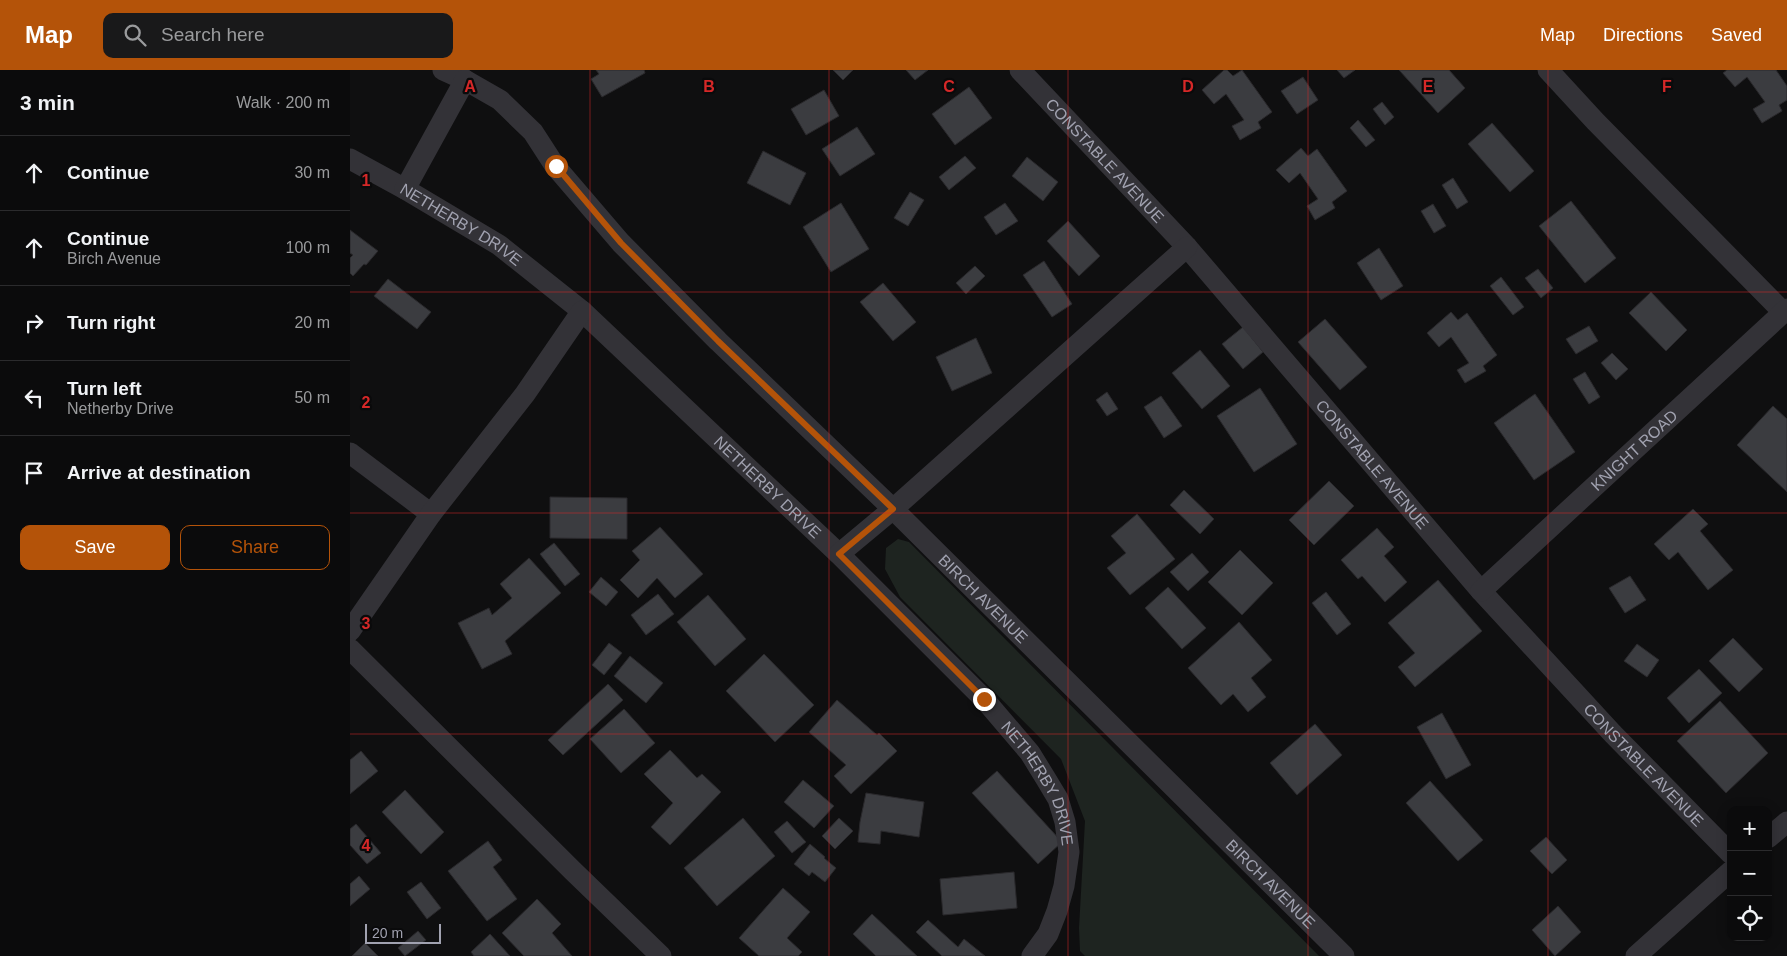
<!DOCTYPE html>
<html lang="en">
<head>
<meta charset="utf-8">
<style>
  :root { --surface:#0b0b0c; --page:#19191a; --text:#f1f3f6; --muted:#9a9b9d; --line:#2b2b2d; --accent:#b45309 }
  body { margin:0; font-family:Arial,sans-serif; background:var(--page); color:var(--text) }
  .controls { position:absolute; right:15px; bottom:15px; display:grid; overflow:hidden; border-radius:10px; box-shadow:0 2px 12px #0003 }
  .controls button { width:45px; height:45px; display:grid; place-items:center; padding:0; border:0; border-bottom:1px solid var(--line); background:var(--surface); color:var(--text); font:25px sans-serif }
  .scale { position:absolute; left:15px; bottom:12px; width:76px; box-sizing:border-box; padding-left:5px; border:2px solid #a1a2b0; border-top:0; font-size:14px; line-height:18px; white-space:nowrap; color:#a1a2b0; -webkit-text-stroke:4px #0a0a0b; paint-order:stroke }
  .stop { position:absolute; width:15px; height:15px; margin:-11px; border:4px solid #b45309; border-radius:50%; background:#fff }
  .stop.end { background:#b45309; border-color:#fff; box-shadow:0 1px 5px #0008 }
  .list { margin:0; padding:0; list-style:none }
  h2 { display:flex; justify-content:space-between; align-items:center; height:65px; margin:0; padding:0 20px; font-size:21px }
  h2 small { font-size:16px; font-weight:400; color:var(--muted) }
  .list li { display:grid; grid-template-columns:32px 1fr auto; gap:15px; align-items:center; box-sizing:border-box; height:75px; padding:0 20px; border-top:1px solid var(--line) }
  .list b { display:block; font-size:19px; white-space:nowrap }
  .list p { margin:0; font-size:16px; white-space:nowrap; color:var(--muted) }
  .list em { font-size:16px; font-style:normal; color:var(--muted) }
  .actions { display:flex; gap:10px; padding:15px 20px }
  .actions a { flex:1; padding:11px 0; border:1px solid var(--accent); border-radius:10px; text-align:center; font-size:18px; color:var(--accent) }
  .actions .main { background:var(--accent); color:#fff }
  .icon { flex:none; width:28px; height:28px; fill:none; stroke:currentColor; stroke-width:2; stroke-linecap:round; stroke-linejoin:round }
  .map { position:relative; flex:none; width:1437px; height:886px; overflow:hidden }
  header { display:flex; align-items:center; gap:30px; box-sizing:border-box; height:70px; padding:0 25px; background:var(--accent); color:#fff }
  header strong { font-size:24px }
  nav { display:flex; gap:28px; margin-inline-start:auto; font-size:18px }
  .search { width:350px; height:45px; background:var(--page); display:flex; align-items:center; gap:12px; box-sizing:border-box; padding:0 18px; border-radius:10px; color:var(--muted); font-size:19px }
  main { display:flex }
  aside { flex:1; background:var(--surface) }
  .map>svg:first-child { display:block }
  .green { fill:#1e2420 }
  .building { fill:#3b3c40; stroke:#2a292c }
  .lines { fill:none; stroke-linecap:round; stroke-linejoin:round }
  .minor { stroke:#333237; stroke-width:21 }
  .route { stroke:#b45309; stroke-width:6 }
  .grid { fill:none; stroke:#d62828; stroke-width:1; stroke-opacity:0.55 }
  .labels { text-anchor:middle; dominant-baseline:central; stroke-width:4.5; stroke-linejoin:round; paint-order:stroke }
  .street-label { font-size:16px; fill:#a1a2b0; stroke:#0a0a0b }
  .grid-label { font-size:16px; text-anchor:middle; font-weight:bold; fill:#d62828; stroke:#0a0a0b; stroke-width:4.5; stroke-linejoin:round; paint-order:stroke }
</style>
</head>
<body>
<header>
<strong>Map</strong>
<div class="search"><svg class="icon" aria-label="search" viewBox="0 0 24 24"><circle cx="10" cy="10" r="6"/><path d="M15 15l6 6"/></svg>Search here</div>
<nav><a>Map</a><a>Directions</a><a>Saved</a></nav>
</header>
<main>
<aside>
<h2>3 min<small>Walk · 200 m</small></h2>
<ul class="list">
<li><svg class="icon" aria-label="ahead" viewBox="0 0 24 24"><path d="M12 20V5M6 11l6-6 6 6"/></svg><div><b>Continue</b></div><em>30 m</em></li>
<li><svg class="icon" aria-label="ahead" viewBox="0 0 24 24"><path d="M12 20V5M6 11l6-6 6 6"/></svg><div><b>Continue</b><p>Birch Avenue</p></div><em>100 m</em></li>
<li><svg class="icon" aria-label="right" viewBox="0 0 24 24"><path d="M7 20v-9h11M14 6l5 5-5 5"/></svg><div><b>Turn right</b></div><em>20 m</em></li>
<li><svg class="icon" aria-label="left" viewBox="0 0 24 24"><path d="M17 20v-9H6M10 6l-5 5 5 5"/></svg><div><b>Turn left</b><p>Netherby Drive</p></div><em>50 m</em></li>
<li><svg class="icon" aria-label="arrive" viewBox="0 0 24 24"><path d="M6 21V4h12l-3 4 3 4H6"/></svg><div><b>Arrive at destination</b></div></li>
</ul>
<div class="actions"><a class="main">Save</a><a>Share</a></div>
</aside>
<div class="map">
<svg width="1437" height="886" viewBox="0 0 1437 886">
  <rect width="100%" height="100%" fill="#0f0f10"/>
  <!-- green -->
  <path class="green" d="M548 469 559 472 969 886H735L730 881 729 858 735 751 711 689 550 527 535 499 536 478Z"/>
  <!-- building -->
  <path class="building" d="M246 0H294L295 3 252 27 241 9 249 4Z
    M483 0H503L493 10Z
    M556 0H578L565 10Z
    M874 0H877L883 6 892 0 922 42 908 52 911 58 890 70 882 56 894 50 876 24 864 34 852 20Z
    M987 0H1005L994 8Z
    M1049 0H1099L1115 18 1088 43Z
    M1377 0H1426L1437 16V30L1429 35 1432 41 1412 53 1403 39 1415 32 1397 7 1385 17 1373 3Z
    M953 7 968 30 947 44 931 21Z
    M619 17 642 48 605 75 582 44Z
    M474 20 489 46 456 65 441 39Z
    M1032 32 1044 47 1035 55 1023 39Z
    M1008 50 1025 70 1016 77 1000 58Z
    M1142 53 1184 101 1160 122 1118 74Z
    M507 57 525 84 490 106 472 79Z
    M951 78 958 86 967 79 997 121 982 132 985 138 965 150 957 136 968 129 950 103 939 113 926 100Z
    M413 81 456 103 440 135 397 113Z
    M615 86 626 98 599 120 589 107Z
    M677 87 708 112 693 131 662 106Z
    M1103 108 1118 132 1107 139 1092 115Z
    M560 122 574 130 558 156 544 148Z
    M1221 131 1266 188 1235 213 1189 156Z
    M491 133 519 179 481 202 453 157Z
    M655 133 668 151 646 165 634 147Z
    M1083 134 1096 156 1084 163 1071 141Z
    M718 151 750 186 729 206 697 171Z
    M0 160 28 181 16 195 14 194 3 206 0 203V188L3 185 0 183Z
    M1029 178 1053 216 1031 230 1007 193Z
    M694 191 722 234 702 247 673 205Z
    M625 196 635 206 616 224 606 213Z
    M1188 199 1203 218 1191 228 1175 208Z
    M1151 207 1174 237 1163 245 1140 216Z
    M38 209 81 242 67 259 24 226Z
    M533 213 566 252 543 271 510 232Z
    M1301 222 1337 260 1316 281 1279 243Z
    M1101 242 1108 250 1117 243 1147 285 1133 296 1136 301 1115 313 1107 300 1119 293 1101 267 1089 277 1077 263Z
    M975 249 1017 297 990 320 948 272Z
    M1239 256 1248 271 1226 284 1216 269Z
    M893 257 913 282 893 299 872 274Z
    M626 268 642 303 602 321 586 287Z
    M850 280 880 316 852 339 822 303Z
    M1262 283 1278 299 1266 310 1251 293Z
    M1235 302 1250 327 1239 334 1223 309Z
    M910 318 947 374 904 402 867 346Z
    M757 322 768 339 757 346 746 330Z
    M1185 324 1225 382 1184 410 1144 353Z
    M811 326 832 356 814 368 794 337Z
    M1423 336 1437 349V422L1387 375Z
    M979 411 1004 436 964 475 939 450Z
    M834 420 864 449 850 464 820 435Z
    M200 427 277 428V469L200 468Z
    M1343 439 1358 454 1350 461 1383 500 1358 520 1328 482 1319 490 1304 474Z
    M787 444 825 489 780 525 757 498 776 483 761 466Z
    M310 457 353 504 325 528 307 508 288 528 270 510 290 490 282 481Z
    M1027 458 1044 477 1034 486 1057 512 1035 532 1012 506 1008 509 991 490Z
    M204 473 230 504 215 516 190 484Z
    M890 480 923 513 892 545 858 512Z
    M842 483 859 502 838 521 820 502Z
    M179 488 211 523 155 571 162 584 132 599 108 553 139 538 142 545 162 528 150 514Z
    M1280 506 1296 530 1275 543 1259 518Z
    M251 507 268 522 256 536 239 522Z
    M1088 510 1132 561 1065 617 1048 597 1065 583 1038 553Z
    M818 517 856 558 832 579 795 538Z
    M976 522 1001 554 987 565 962 533Z
    M308 524 324 544 296 565 281 545Z
    M358 525 396 569 365 596 327 552Z
    M889 552 922 590 901 608 916 627 898 642 883 624 871 635 838 598Z
    M1383 568 1413 599 1389 622 1359 591Z
    M259 573 272 583 254 605 242 595Z
    M1287 574 1309 590 1297 607 1274 591Z
    M414 584 464 635 425 672 376 621Z
    M280 586 313 613 296 633 264 606Z
    M1349 599 1372 623 1339 653 1317 628Z
    M258 614 273 630 213 685 198 670Z
    M487 630 527 665 529 663 547 681 501 724 484 706 496 695 459 662Z
    M1370 631 1418 683 1376 723 1327 671Z
    M274 639 305 673 271 703 240 669Z
    M1092 643 1121 695 1096 709 1067 657Z
    M965 654 992 685 947 725 920 693Z
    M320 680 347 708 352 704 371 722 320 775 301 757 323 733 294 704Z
    M11 681 28 701 0 724V690Z
    M647 701 712 772 688 794 622 723Z
    M453 710 484 736 464 758 434 732Z
    M1080 711 1133 770 1108 791 1056 733Z
    M55 720 94 762 71 784 32 742Z
    M516 723 574 732 569 767 531 761 530 774 508 772 510 752Z
    M393 748 425 786 367 836 334 798Z
    M489 748 503 761 485 779 472 766Z
    M437 751 456 772 442 783 424 762Z
    M6 754 31 783 17 794 0 775V759Z
    M1196 767 1217 790 1202 804 1180 781Z
    M138 771 152 790 143 797 167 829 137 851 98 801Z
    M460 774 475 787 474 788 486 798 475 812 462 802 459 806 444 794Z
    M664 802 667 838 593 845 590 809Z
    M9 806 20 819 0 836V814Z
    M71 812 91 838 77 849 57 822Z
    M433 818 460 842 437 868 452 882 448 886H409L389 868Z
    M187 829 211 854 202 863 222 886H174L152 863Z
    M1208 836 1231 862 1205 886 1182 860Z
    M522 844 567 886H526L503 864Z
    M578 850 608 877 614 869 635 886H592L566 862Z
    M68 861 76 870 55 886 48 878Z
    M140 864 160 886H124L121 882Z
    M15 873 28 886H2Z"/>
  <g class="lines">
    <!-- minor -->
    <g class="minor">
      <path id="s1" d="M93 0 115 10 150 30 183 62 205 96 271 173 368 271 543 439 994 886"/>
      <path id="s2" d="M670 0 837 177 1131 521 1263 664 1381 784"/>
      <path d="M1198 0 1245 51 1433 242"/>
      <path id="s3" d="M0 89 55 119 149 175 232 241 489 484 634 629 680 683 696 709 708 729 715 752 719 782 714 816 707 841 698 864 682 886"/>
      <path d="M55 119 115 10"/>
      <path d="M0 383 81 444"/>
      <path d="M489 484 543 439 837 177"/>
      <path id="s4" d="M1131 521 1437 239"/>
      <path d="M0 561 81 444 175 324 232 241"/>
      <path d="M0 579 223 801 311 886"/>
      <path d="M1418 768 1437 752"/>
      <path d="M1286 886 1381 801"/>
    </g>
  </g>
  <g class="lines">
    <!-- route -->
    <path class="route" d="M206 96 271 173 368 271 543 439 489 484 634 629"/>
  </g>
  <!-- grid -->
  <path class="grid" d="M240 0V886M479 0V886M718 0V886M958 0V886M1198 0V886M0 222H1437M0 443H1437M0 664H1437"/>
  <g class="labels">
    <!-- street labels -->
    <g class="street-label">
      <text stroke="none"><textPath href="#s2" startOffset="124">CONSTABLE AVENUE</textPath></text>
      <text stroke="none"><textPath href="#s3" startOffset="129">NETHERBY DRIVE</textPath></text>
      <text stroke="none"><textPath href="#s4" startOffset="208">KNIGHT ROAD</textPath></text>
      <text stroke="none"><textPath href="#s2" startOffset="529">CONSTABLE AVENUE</textPath></text>
      <text stroke="none"><textPath href="#s3" startOffset="534">NETHERBY DRIVE</textPath></text>
      <text stroke="none"><textPath href="#s1" startOffset="760">BIRCH AVENUE</textPath></text>
      <text stroke="none"><textPath href="#s2" startOffset="934">CONSTABLE AVENUE</textPath></text>
      <text stroke="none"><textPath href="#s3" startOffset="939">NETHERBY DRIVE</textPath></text>
      <text stroke="none"><textPath href="#s1" startOffset="1165">BIRCH AVENUE</textPath></text>
    </g>
  </g>
  <g class="grid-label">
    <text x="120" y="22">A</text>
    <text x="359" y="22">B</text>
    <text x="599" y="22">C</text>
    <text x="838" y="22">D</text>
    <text x="1078" y="22">E</text>
    <text x="1317" y="22">F</text>
    <text x="16" y="116">1</text>
    <text x="16" y="338">2</text>
    <text x="16" y="559">3</text>
    <text x="16" y="781">4</text>
  </g>
</svg>
<div class="controls">
<button>+</button>
<button>−</button>
<button><svg class="icon" aria-label="locate" viewBox="0 0 24 24"><circle cx="12" cy="12" r="6"/><path d="M12 2v4M12 18v4M2 12h4M18 12h4"/></svg></button>
</div>
<div class="scale">20 m</div>
<div class="stop" style="left:206px;top:96px"></div>
<div class="stop end" style="left:634px;top:629px"></div>
</div>
</main>
</body>
</html>
